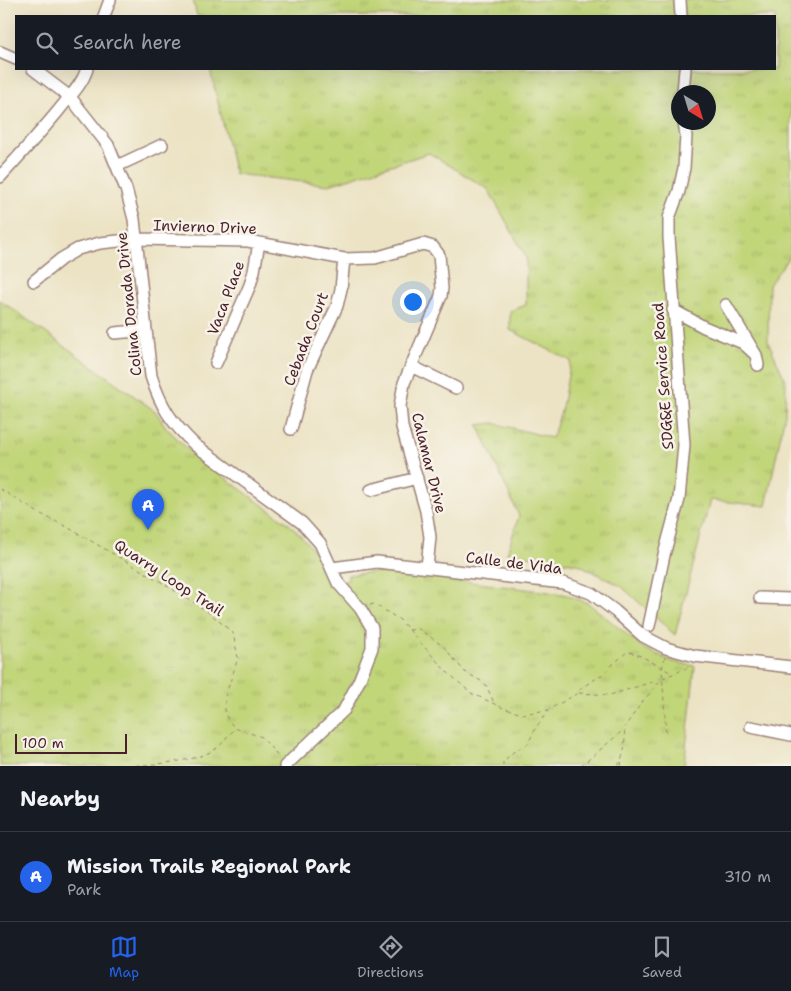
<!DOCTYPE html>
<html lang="en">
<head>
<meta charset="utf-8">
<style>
  :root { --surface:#171b24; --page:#20242c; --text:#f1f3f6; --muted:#9ea1a6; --line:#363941; --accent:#2563eb }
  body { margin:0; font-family:"Shantell Sans",sans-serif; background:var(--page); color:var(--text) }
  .compass { position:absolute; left:671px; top:85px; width:45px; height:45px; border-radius:50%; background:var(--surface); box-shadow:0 5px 20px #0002; rotate:142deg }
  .scale { position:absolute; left:15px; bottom:12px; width:112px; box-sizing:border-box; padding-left:5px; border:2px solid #4a1f2b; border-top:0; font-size:14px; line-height:18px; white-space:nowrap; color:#4a1f2b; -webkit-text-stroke:4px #f7f3e8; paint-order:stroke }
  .you { position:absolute; left:412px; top:301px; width:18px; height:18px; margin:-12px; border:4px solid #fff; border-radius:50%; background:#1a73e8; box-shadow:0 0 0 8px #1a73e833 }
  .badge { display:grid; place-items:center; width:32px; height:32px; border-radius:50%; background:var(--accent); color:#fff; font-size:16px; font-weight:700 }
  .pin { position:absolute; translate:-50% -41px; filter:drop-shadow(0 1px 2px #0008) }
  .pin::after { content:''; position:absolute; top:26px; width:18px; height:15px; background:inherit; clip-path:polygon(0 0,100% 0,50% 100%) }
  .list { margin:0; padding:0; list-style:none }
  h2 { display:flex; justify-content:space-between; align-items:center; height:65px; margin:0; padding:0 20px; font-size:21px }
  h2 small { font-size:16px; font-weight:400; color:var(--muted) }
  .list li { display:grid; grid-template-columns:32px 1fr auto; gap:15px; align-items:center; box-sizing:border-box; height:90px; padding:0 20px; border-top:1px solid var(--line) }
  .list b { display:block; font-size:19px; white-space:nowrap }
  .list p { margin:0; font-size:16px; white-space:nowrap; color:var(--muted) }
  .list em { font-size:16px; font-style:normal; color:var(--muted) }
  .icon { flex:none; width:28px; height:28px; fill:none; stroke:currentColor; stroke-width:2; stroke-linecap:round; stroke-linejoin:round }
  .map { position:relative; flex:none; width:791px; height:766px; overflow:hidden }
  .search { position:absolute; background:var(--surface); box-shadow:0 5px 20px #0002; left:15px; right:15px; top:15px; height:55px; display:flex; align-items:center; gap:12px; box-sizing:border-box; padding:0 18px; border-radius:0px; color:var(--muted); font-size:19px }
  .sheet { height:155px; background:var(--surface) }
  nav { display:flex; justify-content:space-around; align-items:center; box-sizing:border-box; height:70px; border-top:1px solid var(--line); background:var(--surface); font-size:14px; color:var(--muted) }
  nav a { display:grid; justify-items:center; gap:2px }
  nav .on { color:var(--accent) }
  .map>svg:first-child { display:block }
  .grass { fill:url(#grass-tufts); stroke:#867a52; fill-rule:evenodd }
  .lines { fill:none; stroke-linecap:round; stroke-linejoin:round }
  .minor-casing { stroke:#9b8178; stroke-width:14 }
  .path { stroke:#9b8178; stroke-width:1; stroke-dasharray:4 4; stroke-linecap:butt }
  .minor { stroke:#fff; stroke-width:11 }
  .labels { text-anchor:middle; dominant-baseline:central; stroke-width:5; stroke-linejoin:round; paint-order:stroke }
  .street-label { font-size:15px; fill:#4a1f2b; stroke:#f7f3e8 }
</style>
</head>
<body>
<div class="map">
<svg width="791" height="766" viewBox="0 0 791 766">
  <defs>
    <pattern id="grass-tufts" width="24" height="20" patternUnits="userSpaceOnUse" patternTransform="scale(1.25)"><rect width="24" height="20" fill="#c1d579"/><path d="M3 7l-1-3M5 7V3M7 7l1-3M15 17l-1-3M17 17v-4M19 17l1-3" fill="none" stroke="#a7b669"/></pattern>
  </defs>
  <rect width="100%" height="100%" fill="#f7f3e8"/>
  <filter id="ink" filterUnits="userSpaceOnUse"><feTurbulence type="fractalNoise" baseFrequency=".02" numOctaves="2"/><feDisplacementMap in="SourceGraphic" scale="10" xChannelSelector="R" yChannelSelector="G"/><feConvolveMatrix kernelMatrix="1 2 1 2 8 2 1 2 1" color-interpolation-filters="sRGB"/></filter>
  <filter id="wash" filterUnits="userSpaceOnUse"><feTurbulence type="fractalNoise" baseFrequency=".0096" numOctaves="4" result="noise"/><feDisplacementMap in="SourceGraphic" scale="20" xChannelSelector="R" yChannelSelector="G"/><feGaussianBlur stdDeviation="1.12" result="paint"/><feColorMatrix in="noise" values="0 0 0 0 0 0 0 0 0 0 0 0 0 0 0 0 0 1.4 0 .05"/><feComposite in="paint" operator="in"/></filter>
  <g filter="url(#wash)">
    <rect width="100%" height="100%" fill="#ece3c4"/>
    <!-- grass -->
    <path class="grass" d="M193 0H791V254L769 285 768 341 786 382 785 414 766 506 710 500 675 635 621 586 578 564 507 553 519 516 478 425 493 423 552 438 561 412 571 361 510 330V311L526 305V257L488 189 429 153 329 185 235 174 210 69H775V16H197ZM678 92H708V122H678Z
      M0 300 155 411 166 427 193 455 289 524C310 543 321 559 330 586L348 580V575L375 572 407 574 564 594 588 603 645 649 674 662 695 666 684 766H0Z"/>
  </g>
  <g filter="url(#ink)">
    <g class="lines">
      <defs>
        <path id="minor" d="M680 0 681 16
          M104 16 110 0
          M0 52 16 59
          M33 69 70 97 108 145 126 189 134 219 151 376C161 407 171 422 195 445L302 523 320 543 338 583 360 608 372 628V648L359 681 344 710 285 766
          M683 92 685 69
          M117 166 162 145
          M0 177C20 155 40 133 59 110 69 97 82 85 87 69
          M34 281 61 259 78 249 100 243 137 239 248 241 344 259 375 258 423 244 433 247 439 255 442 288 441 296 404 383 400 406 402 427 426 511 430 537 427 567
          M726 305 756 355 758 365
          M673 310 704 327 743 343 756 355
          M115 333 146 330
          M216 363 250 285 254 271 259 243
          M411 366 456 388
          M291 429 307 370 337 306 341 289 344 259
          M371 490 417 478
          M332 568 377 562 563 583 591 593 615 611 643 636 666 648 695 656 791 667
          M760 598 791 599
          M649 626 664 555 679 499 684 445 669 237V218L679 191 684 168 686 136 684 122
          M751 727 791 735"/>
      </defs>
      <!-- minor casing -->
      <use href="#minor" class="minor-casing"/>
      <!-- path -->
      <path class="path" d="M0 489 37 512 67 527 158 580 207 611 233 633 238 658 225 697V711L228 721 237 729 262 737 280 759
        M370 605 374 604 400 620 446 671 471 693 503 708 522 714 548 710 566 700 578 693 581 688 605 673 611 666 627 652C638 652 661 668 672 673
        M409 630 419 629 443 646 465 672 481 681 486 685 494 703
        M665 657 662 669 666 736
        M579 693 610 695 652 682 658 683
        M128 766C153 764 196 763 217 748 225 742 226 735 236 729
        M503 766V762L513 752 527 745 537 726 548 711
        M581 766 621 732 643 701 663 678 687 668 688 665
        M618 766C625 753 626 743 624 728
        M621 766 622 759"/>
      <!-- minor -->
      <use href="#minor" class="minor"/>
    </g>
  </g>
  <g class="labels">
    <!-- street labels -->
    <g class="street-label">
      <text transform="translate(205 227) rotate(2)">Invierno Drive</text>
      <text transform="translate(226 298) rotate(-69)">Vaca Place</text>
      <text transform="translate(129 304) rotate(-96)">Colina Dorada Drive</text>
      <text transform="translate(306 339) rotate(-69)">Cebada Court</text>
      <text transform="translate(663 376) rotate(-94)">SDG&amp;E Service Road</text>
      <text transform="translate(429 463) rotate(76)">Calamar Drive</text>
      <text transform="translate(514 563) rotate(7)">Calle de Vida</text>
      <text transform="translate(169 578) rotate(33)">Quarry Loop Trail</text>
    </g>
  </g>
</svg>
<svg class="compass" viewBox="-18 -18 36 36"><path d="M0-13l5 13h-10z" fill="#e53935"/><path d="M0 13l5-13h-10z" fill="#9ea1a6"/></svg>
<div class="scale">100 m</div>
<div class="you"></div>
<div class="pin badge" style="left:148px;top:530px">A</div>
<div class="search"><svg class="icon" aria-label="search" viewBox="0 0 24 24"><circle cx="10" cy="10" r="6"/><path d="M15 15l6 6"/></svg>Search here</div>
</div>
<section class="sheet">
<h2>Nearby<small></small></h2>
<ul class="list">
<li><span class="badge">A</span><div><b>Mission Trails Regional Park</b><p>Park</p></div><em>310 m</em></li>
</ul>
</section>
<nav>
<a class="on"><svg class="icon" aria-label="map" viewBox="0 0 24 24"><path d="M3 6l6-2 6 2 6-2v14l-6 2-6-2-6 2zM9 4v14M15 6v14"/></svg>Map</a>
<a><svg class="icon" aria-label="directions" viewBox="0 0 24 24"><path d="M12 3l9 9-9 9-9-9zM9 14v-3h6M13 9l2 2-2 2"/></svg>Directions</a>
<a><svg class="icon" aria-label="saved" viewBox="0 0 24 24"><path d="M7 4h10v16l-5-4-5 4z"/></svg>Saved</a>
</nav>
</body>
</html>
